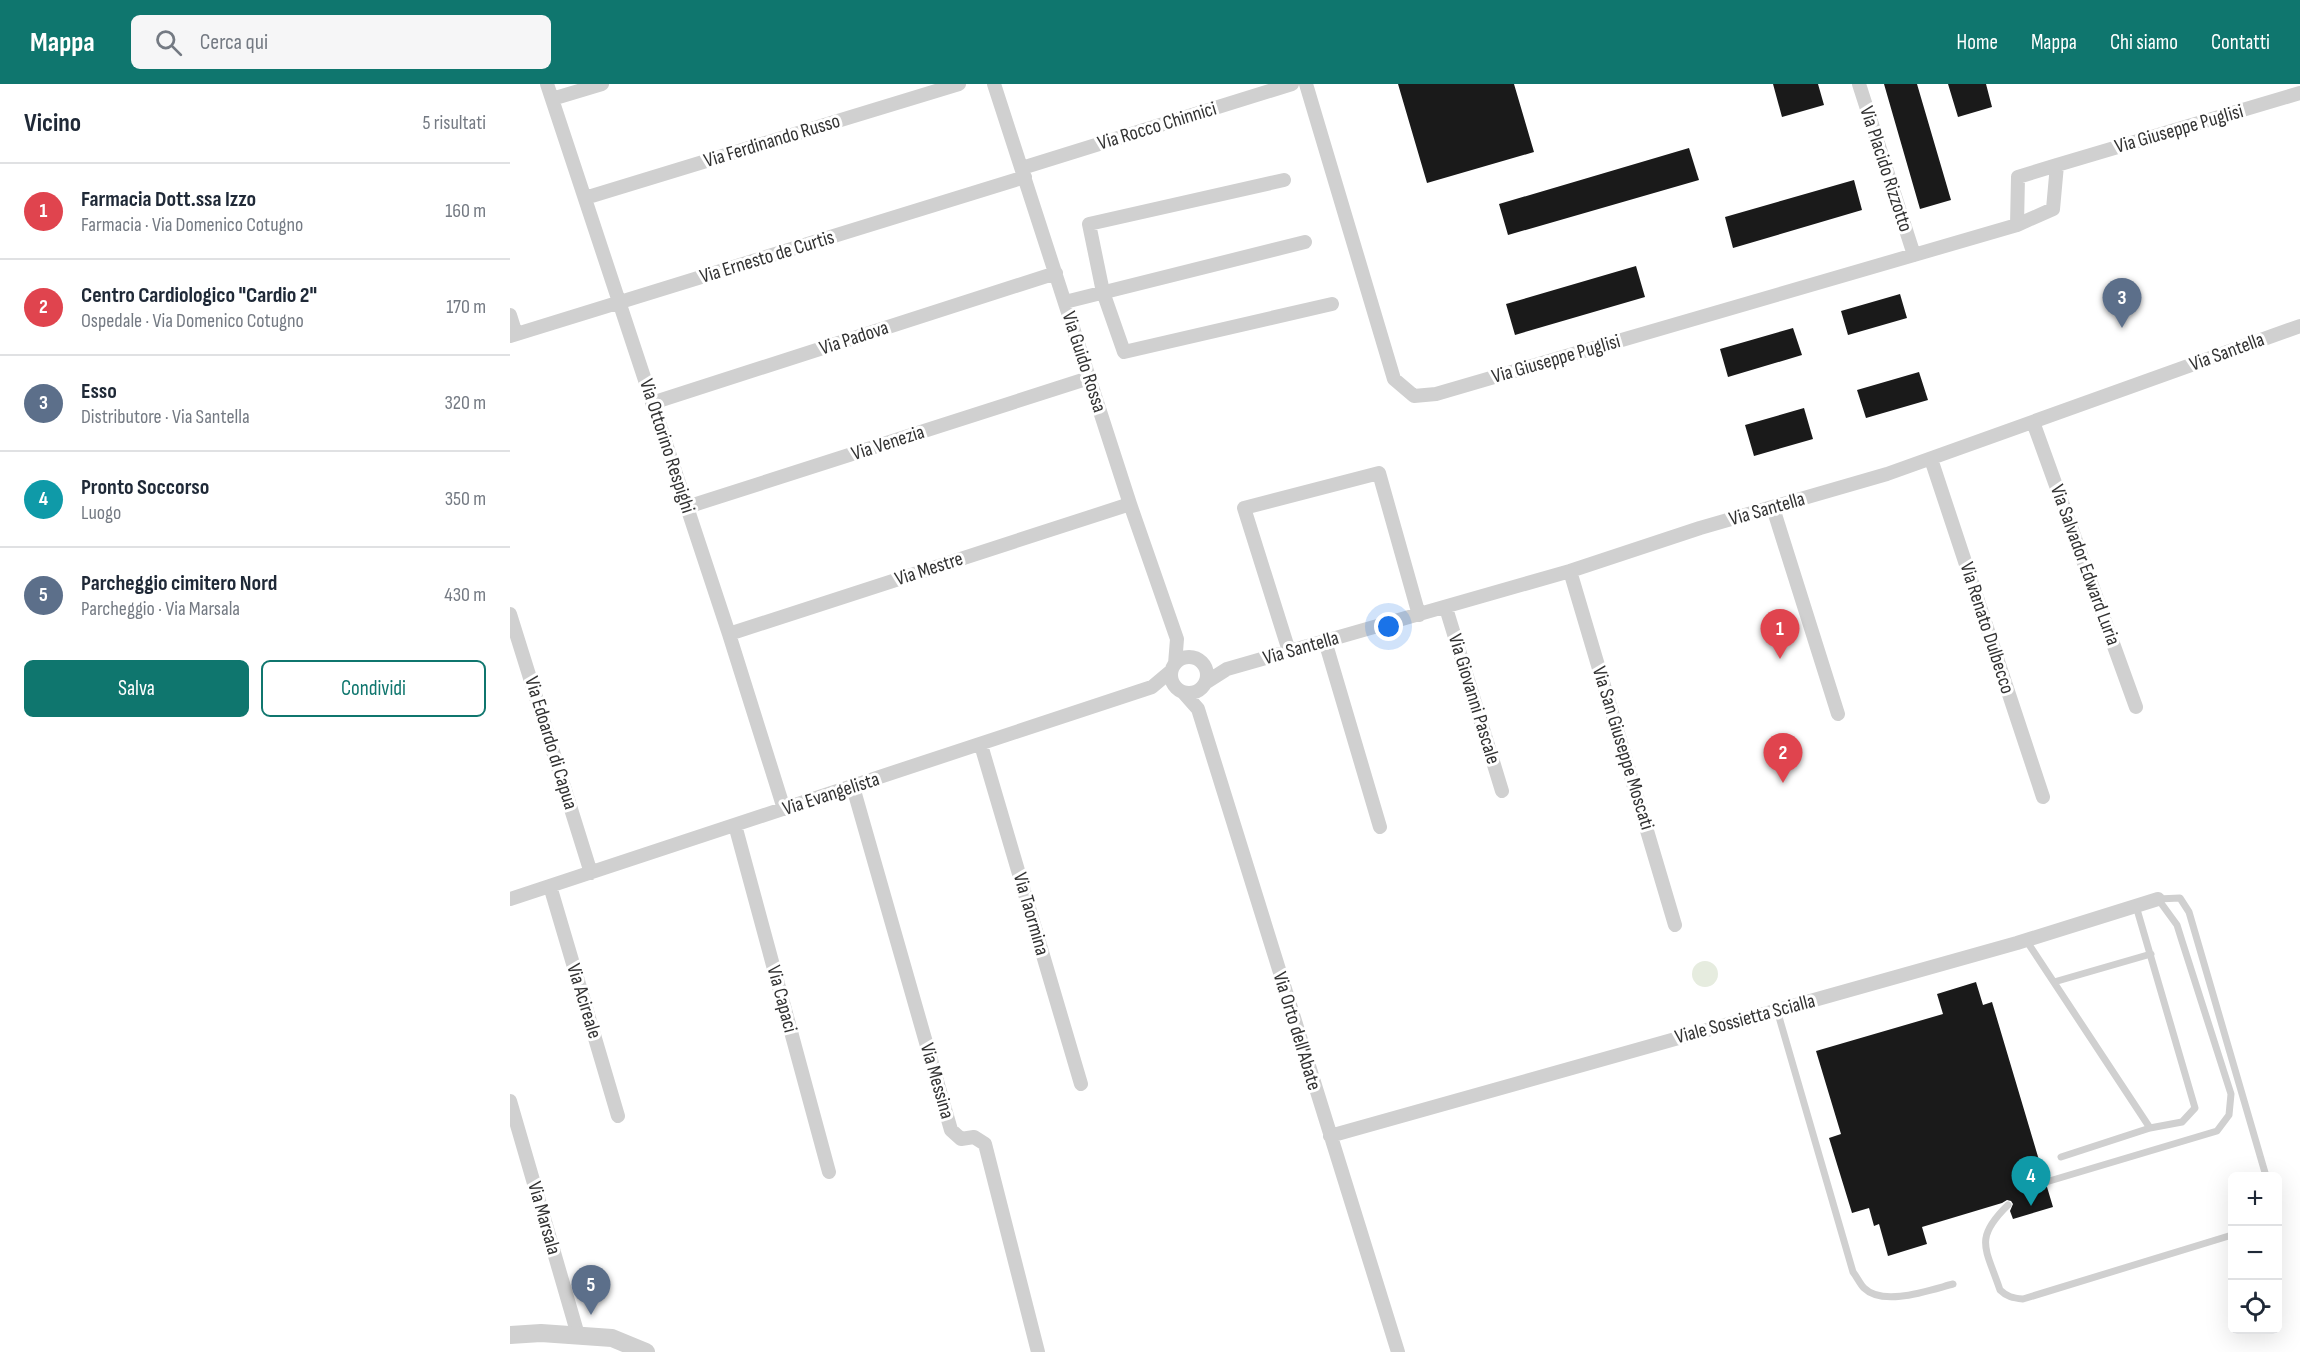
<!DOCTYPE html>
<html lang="it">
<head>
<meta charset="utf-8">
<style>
  :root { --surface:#fff; --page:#f6f6f7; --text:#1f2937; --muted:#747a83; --line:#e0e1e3; --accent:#0f766e }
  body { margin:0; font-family:"Sofia Sans Condensed",sans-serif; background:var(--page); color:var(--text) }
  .controls { position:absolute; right:18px; bottom:18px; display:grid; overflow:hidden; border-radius:9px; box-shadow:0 6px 24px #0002 }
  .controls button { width:54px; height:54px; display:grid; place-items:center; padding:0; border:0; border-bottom:2px solid var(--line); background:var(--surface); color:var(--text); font:30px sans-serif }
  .you { position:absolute; left:879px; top:543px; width:21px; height:21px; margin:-15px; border:4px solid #fff; border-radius:50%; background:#1a73e8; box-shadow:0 0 0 9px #1a73e833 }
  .badge { display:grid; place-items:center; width:39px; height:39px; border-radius:50%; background:var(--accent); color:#fff; font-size:20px; font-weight:700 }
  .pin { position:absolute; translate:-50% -50px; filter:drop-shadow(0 2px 3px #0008) }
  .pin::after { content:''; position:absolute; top:32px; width:21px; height:18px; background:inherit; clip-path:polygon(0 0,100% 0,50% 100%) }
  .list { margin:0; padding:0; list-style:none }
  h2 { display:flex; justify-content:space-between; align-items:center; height:78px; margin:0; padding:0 24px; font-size:26px }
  h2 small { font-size:20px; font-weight:400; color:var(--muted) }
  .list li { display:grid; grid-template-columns:39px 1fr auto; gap:18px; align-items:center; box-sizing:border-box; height:96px; padding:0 24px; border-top:2px solid var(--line) }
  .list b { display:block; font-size:22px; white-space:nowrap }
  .list p { margin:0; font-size:20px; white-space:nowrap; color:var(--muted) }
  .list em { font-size:20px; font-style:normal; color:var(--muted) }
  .actions { display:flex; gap:12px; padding:18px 24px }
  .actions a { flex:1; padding:14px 0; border:2px solid var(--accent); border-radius:9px; text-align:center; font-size:21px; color:var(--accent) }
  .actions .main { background:var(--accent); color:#fff }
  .icon { flex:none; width:33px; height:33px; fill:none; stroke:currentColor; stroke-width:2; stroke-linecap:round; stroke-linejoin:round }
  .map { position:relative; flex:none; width:1790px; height:1268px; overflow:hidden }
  header { display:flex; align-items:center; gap:36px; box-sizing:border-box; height:84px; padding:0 30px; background:var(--accent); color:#fff }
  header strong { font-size:28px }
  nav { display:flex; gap:33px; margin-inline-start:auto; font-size:21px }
  .search { width:420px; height:54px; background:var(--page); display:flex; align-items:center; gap:15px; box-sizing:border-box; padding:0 21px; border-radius:9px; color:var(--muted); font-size:22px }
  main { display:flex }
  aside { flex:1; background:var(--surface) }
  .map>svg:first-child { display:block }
  .green { fill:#e6ecdf }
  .building { fill:#1a1a1a }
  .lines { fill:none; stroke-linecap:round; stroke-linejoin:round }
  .service { stroke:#d0d0d0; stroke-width:7 }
  .minor { stroke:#d0d0d0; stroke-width:14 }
  .tertiary { stroke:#d0d0d0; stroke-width:18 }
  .labels { text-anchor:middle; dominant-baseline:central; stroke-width:6; stroke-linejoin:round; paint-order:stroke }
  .street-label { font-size:20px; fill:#333; stroke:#fff }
</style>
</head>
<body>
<header>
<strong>Mappa</strong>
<div class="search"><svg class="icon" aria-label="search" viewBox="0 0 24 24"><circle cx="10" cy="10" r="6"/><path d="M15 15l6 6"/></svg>Cerca qui</div>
<nav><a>Home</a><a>Mappa</a><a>Chi siamo</a><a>Contatti</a></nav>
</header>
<main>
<aside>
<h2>Vicino<small>5 risultati</small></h2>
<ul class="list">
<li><span class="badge" style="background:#e0444e">1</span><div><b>Farmacia Dott.ssa Izzo</b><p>Farmacia · Via Domenico Cotugno</p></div><em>160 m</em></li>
<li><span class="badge" style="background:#e0444e">2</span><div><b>Centro Cardiologico &quot;Cardio 2&quot;</b><p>Ospedale · Via Domenico Cotugno</p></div><em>170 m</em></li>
<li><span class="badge" style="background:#5c6f8a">3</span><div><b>Esso</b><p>Distributore · Via Santella</p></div><em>320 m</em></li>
<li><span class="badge" style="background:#0f9aa8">4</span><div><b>Pronto Soccorso</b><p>Luogo</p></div><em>350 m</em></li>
<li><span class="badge" style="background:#5c6f8a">5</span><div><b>Parcheggio cimitero Nord</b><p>Parcheggio · Via Marsala</p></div><em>430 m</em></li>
</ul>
<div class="actions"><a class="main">Salva</a><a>Condividi</a></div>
</aside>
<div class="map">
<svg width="1790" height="1268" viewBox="0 0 1790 1268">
  <rect width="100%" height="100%" fill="#fff"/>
  <!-- green -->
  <path class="green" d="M1182 890a13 13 0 1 1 26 0a13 13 0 1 1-26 0Z"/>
  <!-- building -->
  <path class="building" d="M888 0H1004L1024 68 917 99Z
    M1263 0H1308L1314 21 1272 33Z
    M1374 0H1407L1441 116 1410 125Z
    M1438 0H1476L1482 23 1448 33Z
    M1179 64 1189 96 998 151 989 120Z
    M1344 96 1352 126 1223 164 1215 133Z
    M1126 182 1135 213 1005 251 996 220Z
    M1390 210 1397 234 1338 251 1331 227Z
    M1283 244 1292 271 1218 293 1210 265Z
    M1409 288 1418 316 1356 334 1347 306Z
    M1294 324 1303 355 1244 372 1235 341Z
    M1466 898 1473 921 1482 918 1534 1093 1531 1099 1533 1102 1537 1103 1543 1123 1503 1135 1500 1127 1503 1120 1501 1117 1497 1116 1492 1119 1412 1143 1417 1160 1378 1172 1369 1140 1364 1142 1359 1124 1342 1129 1319 1054 1331 1050 1306 967 1433 930 1427 910Z"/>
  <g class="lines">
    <!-- service -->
    <path class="service" d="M1516 856 1640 1044
      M1544 898 1641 870
      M1267 926 1343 1188C1347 1193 1350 1200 1354 1204 1373 1223 1420 1206 1443 1200
      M1551 1073 1640 1044 1672 1038 1685 1024 1626 822
      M1536 1098 1707 1047 1719 1031 1721 1010 1672 857 1667 841 1648 815 1670 814 1679 828 1756 1092
      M1498 1121C1463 1155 1476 1164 1490 1206 1497 1213 1503 1214 1513 1215L1722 1151"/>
    <!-- minor -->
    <path class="minor" d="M37 0 219 550 274 725
      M484 0 620 420 667 555 665 580
      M796 0 884 295 904 312 926 310 1507 141
      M1349 0 1404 171
      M42 15 92 0
      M1547 81 1790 9
      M1547 81 1543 125 1507 141 1508 93Z
      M512 84 782 0
      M774 96 579 140 593 208 614 268 822 220
      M75 114 449 0
      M555 218 795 158
      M0 231 6 250
      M0 252 515 93
      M142 319 546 189
      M1523 338 1626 623
      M1421 375 1533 713
      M177 423 579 294
      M1263 424 1328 630
      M1060 487 1165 841
      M936 524 992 707
      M0 530 81 789
      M219 550 620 420
      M815 557 870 743
      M779 567 734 424 869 389 909 531
      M661 591a18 18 0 1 1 36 0a18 18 0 1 1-36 0Z
      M695 599 717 585 1060 487 1190 444 1377 390 1790 242
      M673 608 688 625 888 1268
      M471 661 571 1000
      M343 703 441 1046 451 1055 464 1053 475 1060 528 1268
      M225 741 319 1088
      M40 802 108 1032
      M0 815 642 603 661 587
      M0 1017 68 1251
      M820 1052 1507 859 1648 815"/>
    <!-- tertiary -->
    <path class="tertiary" d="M0 1251 31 1249 102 1254 136 1268"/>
  </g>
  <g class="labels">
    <!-- street labels -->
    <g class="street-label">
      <text transform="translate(647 42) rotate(-17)">Via Rocco Chinnici</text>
      <text transform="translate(1669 45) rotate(-16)">Via Giuseppe Puglisi</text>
      <text transform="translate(262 57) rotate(-17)">Via Ferdinando Russo</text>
      <text transform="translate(1376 85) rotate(72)">Via Placido Rizzotto</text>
      <text transform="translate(257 173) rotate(-17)">Via Ernesto de Curtis</text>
      <text transform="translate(344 254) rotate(-18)">Via Padova</text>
      <text transform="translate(1717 268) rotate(-20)">Via Santella</text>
      <text transform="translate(1046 275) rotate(-16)">Via Giuseppe Puglisi</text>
      <text transform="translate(574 278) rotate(72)">Via Guido Rossa</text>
      <text transform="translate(378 359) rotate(-18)">Via Venezia</text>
      <text transform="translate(157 362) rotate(72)">Via Ottorino Respighi</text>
      <text transform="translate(1257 425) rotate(-16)">Via Santella</text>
      <text transform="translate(1575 481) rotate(70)">Via Salvador Edward Luria</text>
      <text transform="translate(419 485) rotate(-18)">Via Mestre</text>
      <text transform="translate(1477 544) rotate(72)">Via Renato Dulbecco</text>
      <text transform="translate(791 564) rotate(-16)">Via Santella</text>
      <text transform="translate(964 615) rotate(73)">Via Giovanni Pascale</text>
      <text transform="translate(41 659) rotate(73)">Via Edoardo di Capua</text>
      <text transform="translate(1113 664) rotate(73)">Via San Giuseppe Moscati</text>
      <text transform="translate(321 710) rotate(-18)">Via Evangelista</text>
      <text transform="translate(521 830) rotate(74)">Via Taormina</text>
      <text transform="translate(272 915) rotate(75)">Via Capaci</text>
      <text transform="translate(74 917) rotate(73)">Via Acireale</text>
      <text transform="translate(1235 935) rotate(-15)">Viale Sossietta Scialla</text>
      <text transform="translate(787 947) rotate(73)">Via Orto dell'Abate</text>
      <text transform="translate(427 997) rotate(74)">Via Messina</text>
      <text transform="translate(34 1134) rotate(74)">Via Marsala</text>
    </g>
  </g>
</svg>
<div class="controls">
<button>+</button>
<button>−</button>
<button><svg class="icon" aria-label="locate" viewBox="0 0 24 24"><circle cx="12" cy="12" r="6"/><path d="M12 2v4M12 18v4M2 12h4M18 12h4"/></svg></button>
</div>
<div class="you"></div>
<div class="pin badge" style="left:1270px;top:575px;background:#e0444e">1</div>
<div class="pin badge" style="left:1273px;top:699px;background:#e0444e">2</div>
<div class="pin badge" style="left:1612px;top:244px;background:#5c6f8a">3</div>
<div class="pin badge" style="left:1521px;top:1122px;background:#0f9aa8">4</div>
<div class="pin badge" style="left:81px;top:1231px;background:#5c6f8a">5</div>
</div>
</main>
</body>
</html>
